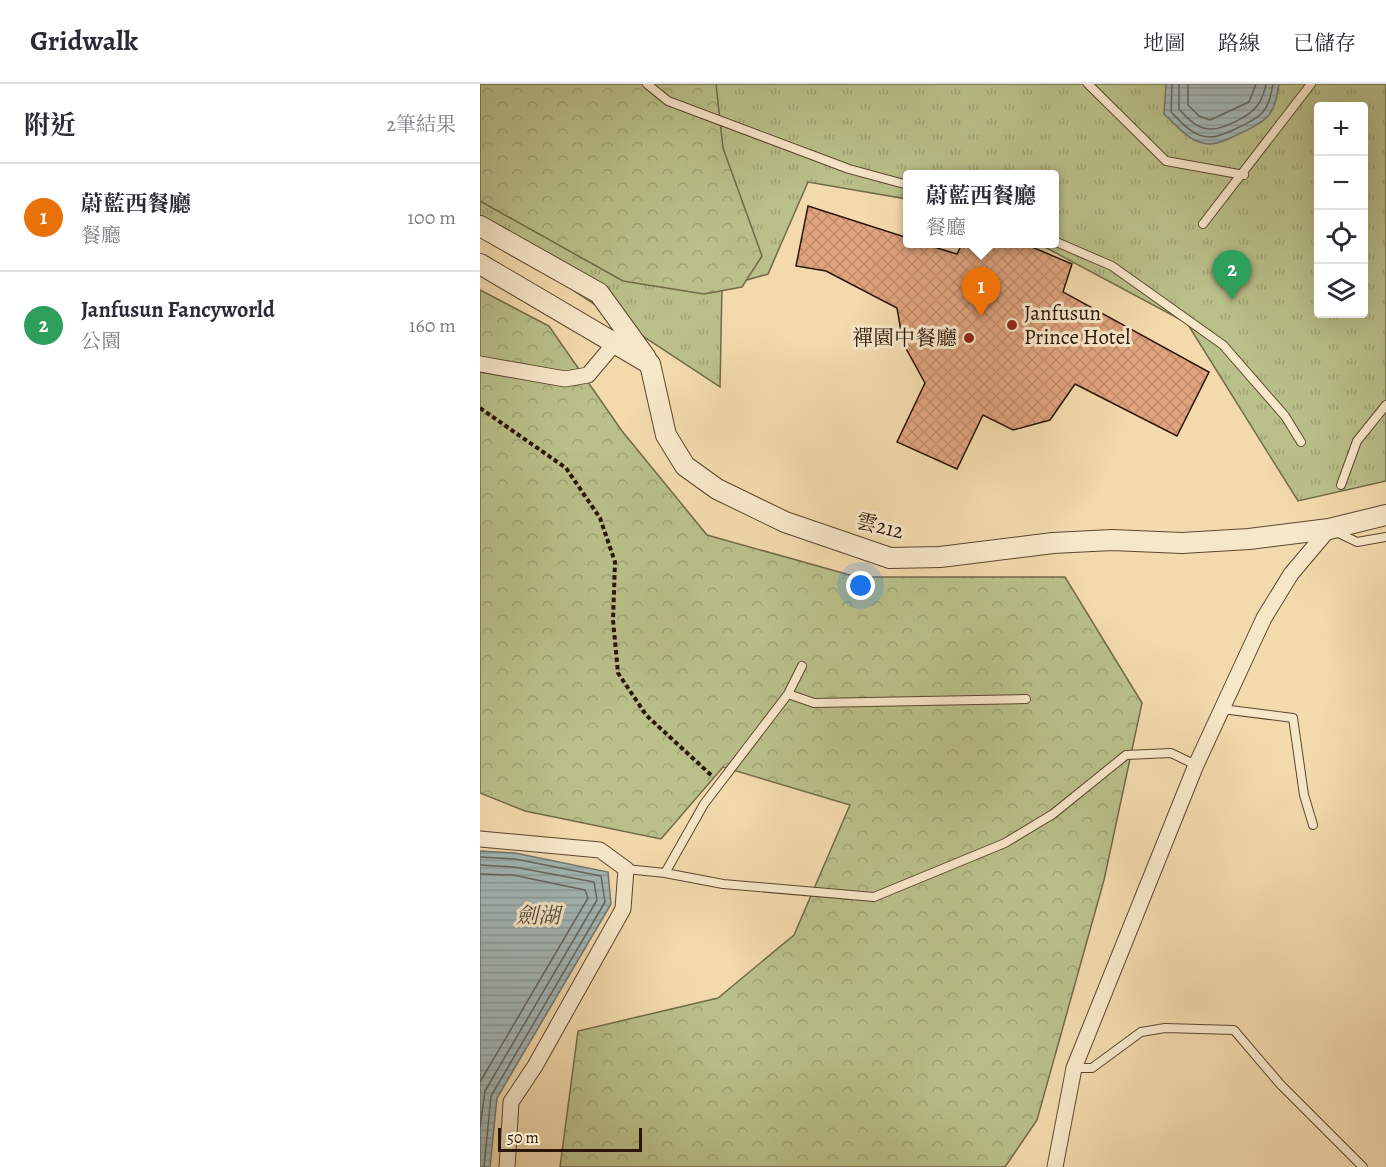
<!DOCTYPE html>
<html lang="zh-TW">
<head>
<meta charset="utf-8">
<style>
  :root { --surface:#fff; --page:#f2f2f3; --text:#2b2b33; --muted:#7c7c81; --line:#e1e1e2; --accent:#8f2418 }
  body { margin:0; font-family:Alegreya,"Noto Serif TC",serif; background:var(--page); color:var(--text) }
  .controls { position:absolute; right:18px; top:18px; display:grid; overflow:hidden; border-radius:6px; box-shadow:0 6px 24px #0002 }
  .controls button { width:54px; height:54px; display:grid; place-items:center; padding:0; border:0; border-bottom:2px solid var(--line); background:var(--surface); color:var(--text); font:30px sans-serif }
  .scale { position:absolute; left:18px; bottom:15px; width:144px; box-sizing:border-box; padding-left:6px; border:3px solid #2a1506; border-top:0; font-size:16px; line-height:21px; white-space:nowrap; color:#2a1506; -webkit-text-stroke:4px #f7e7c9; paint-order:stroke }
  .you { position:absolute; left:381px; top:502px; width:21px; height:21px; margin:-15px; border:4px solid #fff; border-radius:50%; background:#1a73e8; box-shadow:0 0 0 9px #1a73e833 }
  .badge { display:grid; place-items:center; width:39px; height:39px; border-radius:50%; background:var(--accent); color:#fff; font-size:20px; font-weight:700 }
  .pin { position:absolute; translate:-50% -50px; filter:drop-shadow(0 2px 3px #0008) }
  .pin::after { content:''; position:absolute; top:32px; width:21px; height:18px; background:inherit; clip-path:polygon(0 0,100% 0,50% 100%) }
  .popup { position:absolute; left:423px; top:86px; width:156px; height:78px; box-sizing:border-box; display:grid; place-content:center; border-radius:6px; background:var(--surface); filter:drop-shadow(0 2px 4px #0005); font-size:20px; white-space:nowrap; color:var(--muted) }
  .popup b { font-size:22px; color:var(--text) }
  .popup::after { content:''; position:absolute; left:50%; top:100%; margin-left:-12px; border:12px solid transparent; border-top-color:var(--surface) }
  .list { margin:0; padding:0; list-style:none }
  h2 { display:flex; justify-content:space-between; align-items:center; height:78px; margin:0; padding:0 24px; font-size:26px }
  h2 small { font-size:20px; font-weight:400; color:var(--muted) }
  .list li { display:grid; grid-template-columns:39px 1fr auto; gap:18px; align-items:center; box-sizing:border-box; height:108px; padding:0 24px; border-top:2px solid var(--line) }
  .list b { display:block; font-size:22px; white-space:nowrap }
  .list p { margin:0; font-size:20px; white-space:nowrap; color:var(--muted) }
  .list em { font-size:20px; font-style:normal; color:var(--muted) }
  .icon { flex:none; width:33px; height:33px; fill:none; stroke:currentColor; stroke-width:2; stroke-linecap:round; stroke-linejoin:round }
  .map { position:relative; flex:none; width:906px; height:1083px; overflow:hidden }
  header { display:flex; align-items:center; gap:36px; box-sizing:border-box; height:84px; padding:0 30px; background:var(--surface); border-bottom:2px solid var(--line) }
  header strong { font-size:28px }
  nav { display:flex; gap:33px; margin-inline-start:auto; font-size:21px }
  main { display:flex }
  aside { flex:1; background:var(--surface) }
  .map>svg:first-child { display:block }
  .grass { fill:url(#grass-tufts); stroke:#726a48; stroke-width:1.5; fill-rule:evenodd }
  .forest { fill:url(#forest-crowns); stroke:#726a48; stroke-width:1.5 }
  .water { fill:url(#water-rules); stroke:#727670; stroke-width:1.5 }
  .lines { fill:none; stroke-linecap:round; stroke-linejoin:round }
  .shore { stroke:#66665e; stroke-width:1.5 }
  .building { fill:url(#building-cross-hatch); stroke:#2a1506; stroke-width:1.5 }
  .service-casing { stroke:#5c4630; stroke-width:10 }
  .minor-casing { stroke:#5c4630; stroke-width:17 }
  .tertiary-casing { stroke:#5c4630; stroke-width:22 }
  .path { stroke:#2a1506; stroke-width:4; stroke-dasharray:4.5 3; stroke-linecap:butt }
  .service { stroke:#f7e7c9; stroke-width:8 }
  .minor { stroke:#f7e7c9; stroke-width:15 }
  .tertiary { stroke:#f7e7c9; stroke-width:20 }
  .poi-dot { fill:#8f2418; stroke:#f7e7c9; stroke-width:2 }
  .labels { text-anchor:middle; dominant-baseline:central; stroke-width:6; stroke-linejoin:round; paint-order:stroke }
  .poi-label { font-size:21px; fill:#2a1506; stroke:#f7e7c9; text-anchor:start }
  .street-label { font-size:21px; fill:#2a1506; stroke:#f7e7c9 }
  .water-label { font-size:22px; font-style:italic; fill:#544e44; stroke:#f7e7c9 }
</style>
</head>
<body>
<header>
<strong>Gridwalk</strong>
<nav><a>地圖</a><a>路線</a><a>已儲存</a></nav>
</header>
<main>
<aside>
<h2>附近<small>2筆結果</small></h2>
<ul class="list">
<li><span class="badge" style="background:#e8710a">1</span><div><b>蔚藍西餐廳</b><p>餐廳</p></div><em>100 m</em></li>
<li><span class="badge" style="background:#2e9e5b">2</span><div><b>Janfusun Fancyworld</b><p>公園</p></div><em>160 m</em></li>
</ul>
</aside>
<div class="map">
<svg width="906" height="1083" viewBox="0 0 906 1083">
  <defs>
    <pattern id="grass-tufts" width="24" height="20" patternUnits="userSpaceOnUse" patternTransform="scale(1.5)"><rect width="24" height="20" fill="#bac08a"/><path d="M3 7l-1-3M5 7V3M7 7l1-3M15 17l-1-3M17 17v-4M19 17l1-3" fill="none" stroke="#a0a476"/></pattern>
    <pattern id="forest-crowns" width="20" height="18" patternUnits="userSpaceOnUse" patternTransform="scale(1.5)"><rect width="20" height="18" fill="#bac08a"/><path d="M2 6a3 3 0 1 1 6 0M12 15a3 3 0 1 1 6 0" fill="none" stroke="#a0a476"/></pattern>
    <pattern id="water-rules" width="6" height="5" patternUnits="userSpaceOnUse" patternTransform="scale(1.5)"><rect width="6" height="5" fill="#a2b7b6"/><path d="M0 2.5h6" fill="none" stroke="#8c9c9b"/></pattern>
    <pattern id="building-cross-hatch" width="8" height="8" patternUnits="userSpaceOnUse" patternTransform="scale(1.5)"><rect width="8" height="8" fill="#dfa37e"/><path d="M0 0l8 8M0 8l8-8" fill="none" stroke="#c08b6b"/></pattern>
  </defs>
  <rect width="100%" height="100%" fill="#f2daac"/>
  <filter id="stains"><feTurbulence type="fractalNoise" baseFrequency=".00333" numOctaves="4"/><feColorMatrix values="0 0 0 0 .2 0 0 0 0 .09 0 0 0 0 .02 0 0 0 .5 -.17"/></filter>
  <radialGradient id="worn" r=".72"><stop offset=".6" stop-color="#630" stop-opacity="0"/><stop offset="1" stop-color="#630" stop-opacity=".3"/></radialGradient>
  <!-- grass -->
  <path class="grass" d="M0 0H906V397L818 417 707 239 559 160H574V91H428L427 115 328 98 288 190 242 203 240 303 0 145ZM838 22H884V230H838Z"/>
  <!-- forest -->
  <path class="forest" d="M0 0H236L243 64 282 172 262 203 224 210 143 197 0 117Z
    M0 206 69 242 142 347 227 451 377 493H585L662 619 624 796 557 1036 525 1083H80L98 947 238 914 314 851 370 721 243 683 181 755 45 727 0 709Z"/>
  <!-- water -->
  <path class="water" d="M686 0H799C797 12 795 26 786 34 778 42 741 60 730 60 711 60 697 42 684 30Z
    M0 767 35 769 128 788 131 820 17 1014 10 1083H0Z"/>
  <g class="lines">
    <!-- shore -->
    <path class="shore" d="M692 0 691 28C702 39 713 53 730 53 739 54 774 37 781 30 789 23 791 10 793 0
      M699 0V25C707 34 717 45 730 45 742 46 770 32 777 22 783 15 784 8 786 0
      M708 0V21L719 32 730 36 769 18 776 0
      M0 773 35 775 121 792 125 818 11 1012 4 1083
      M0 781 34 783 114 798 117 816 5 1007 0 1044
      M0 790 33 791 105 806 108 814 0 998"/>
  </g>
  <!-- building -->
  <path class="building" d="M328 122 428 154V160H444L477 170 482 160H545L592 180 583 208 729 288 697 352 595 300 570 336 533 346 503 331 477 385 417 358 445 299 423 259 417 224 346 187 316 182Z"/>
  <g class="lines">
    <defs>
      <path id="service" d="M167 0 188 17 369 85 428 101
        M608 0 686 77 764 91
        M723 140 831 0
        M574 157 632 182 743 261 805 332 821 358
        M861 401 877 357 906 321
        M856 448 877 458 906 453
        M308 610 334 619 546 615
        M742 625 813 634 824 711 833 741
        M146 785 185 789 224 720 308 610 322 582
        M185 789 243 800 394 813 525 759 573 730 646 671 691 669 716 681
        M594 984H612L661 948 685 944 754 946 800 1000 883 1083"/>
      <path id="minor" d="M0 280 85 295 108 291 135 259
        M0 755 120 766 146 785 143 825 55 982 31 1018 27 1083
        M575 1083 594 984 716 681 784 534 811 490 849 445"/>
      <path id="tertiary" d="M0 142 119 209 166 274
        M0 180 170 280 186 351 205 382 237 405 305 438 410 474 460 473 573 459 632 456 702 459 769 455 849 445 906 431"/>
    </defs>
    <!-- service casing -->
    <use href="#service" class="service-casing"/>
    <!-- minor casing -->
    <use href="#minor" class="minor-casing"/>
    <!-- tertiary casing -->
    <use href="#tertiary" class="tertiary-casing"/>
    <!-- path -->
    <path class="path" d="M0 324 86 384 120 434 135 478 133 536 138 589 166 631 231 691"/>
    <!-- service -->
    <use href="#service" class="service"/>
    <!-- minor -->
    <use href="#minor" class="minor"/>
    <!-- tertiary -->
    <use href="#tertiary" class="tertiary"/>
  </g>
  <!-- markers -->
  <g class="poi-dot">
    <circle cx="532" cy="241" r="6"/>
    <circle cx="489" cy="254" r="6"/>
  </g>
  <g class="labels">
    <!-- poi labels -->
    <g class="poi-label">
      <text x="544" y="229">Janfusun<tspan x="544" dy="24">Prince Hotel</tspan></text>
      <text x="477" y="254" text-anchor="end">禪園中餐廳</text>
    </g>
    <!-- street labels -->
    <g class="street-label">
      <text transform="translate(400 442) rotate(14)">雲212</text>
    </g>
    <!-- water labels -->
    <g class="water-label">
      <text x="58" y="832">劍湖</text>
    </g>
  </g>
  <rect width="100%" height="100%" filter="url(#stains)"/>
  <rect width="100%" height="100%" fill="url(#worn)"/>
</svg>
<div class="controls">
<button>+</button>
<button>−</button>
<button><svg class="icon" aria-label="locate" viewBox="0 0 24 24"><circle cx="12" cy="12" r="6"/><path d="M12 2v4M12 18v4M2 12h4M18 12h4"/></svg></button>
<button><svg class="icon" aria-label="layers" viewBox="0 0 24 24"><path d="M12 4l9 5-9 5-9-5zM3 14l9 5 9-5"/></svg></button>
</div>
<div class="scale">50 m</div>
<div class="you"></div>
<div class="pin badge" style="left:501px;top:233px;background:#e8710a">1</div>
<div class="popup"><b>蔚藍西餐廳</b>餐廳</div>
<div class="pin badge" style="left:752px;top:216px;background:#2e9e5b">2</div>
</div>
</main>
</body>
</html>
